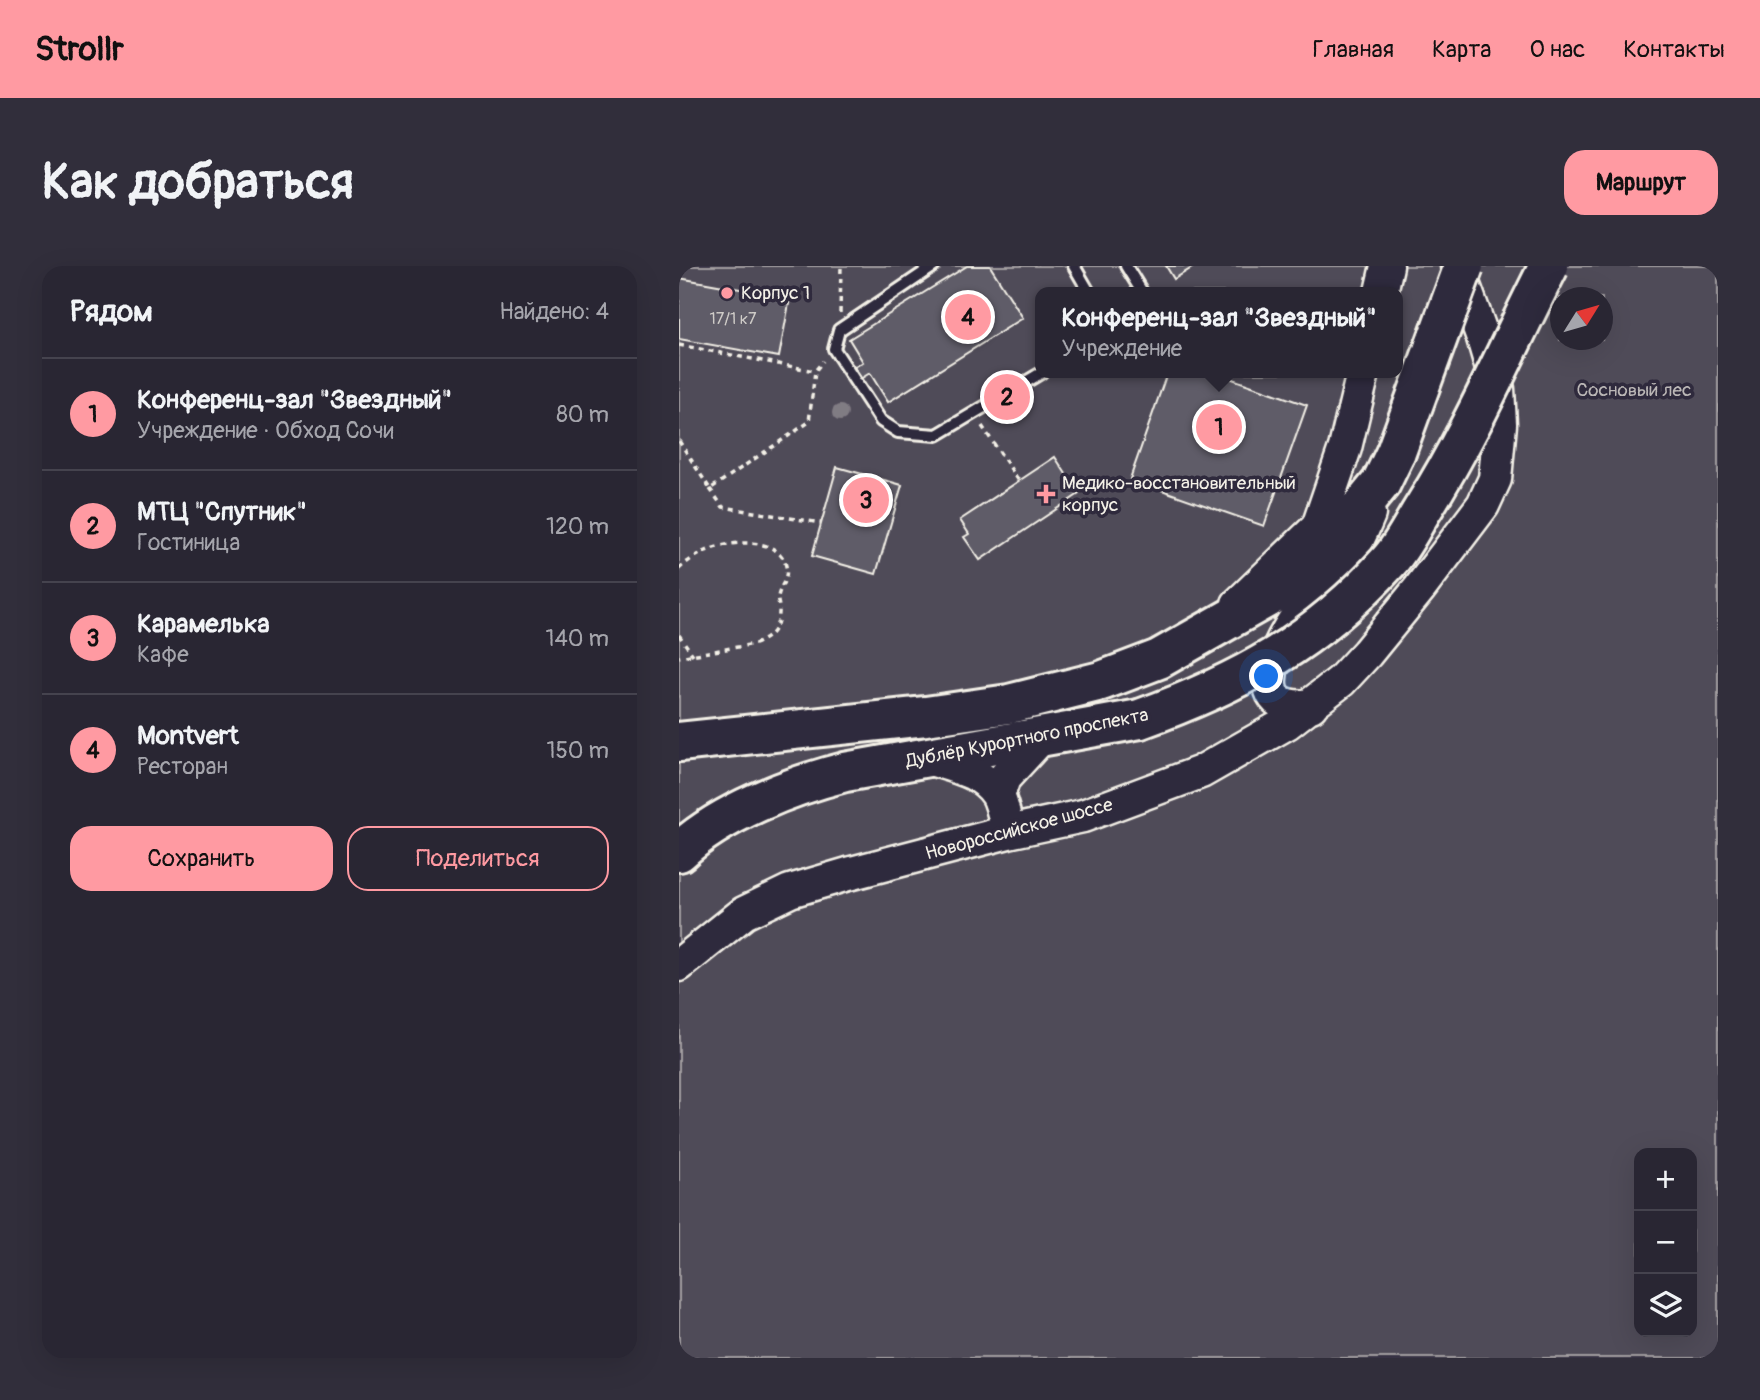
<!DOCTYPE html>
<html lang="ru">
<head>
<meta charset="utf-8">
<style>
  :root { --surface:#292633; --page:#312e3b; --text:#f1f3f6; --muted:#a5a5ac; --line:#45434e; --accent:#ff9aa2 }
  body { margin:0; font-family:Pangolin,sans-serif; background:var(--page); color:var(--text) }
  .controls { position:absolute; right:21px; bottom:21px; display:grid; overflow:hidden; border-radius:14px; box-shadow:0 7px 28px #0002 }
  .controls button { width:63px; height:63px; display:grid; place-items:center; padding:0; border:0; border-bottom:2px solid var(--line); background:var(--surface); color:var(--text); font:35px sans-serif }
  .compass { position:absolute; left:871px; top:21px; width:63px; height:63px; border-radius:50%; background:var(--surface); box-shadow:0 7px 28px #0002; rotate:53deg }
  .you { position:absolute; left:588px; top:411px; width:24px; height:24px; margin:-18px; border:5px solid #fff; border-radius:50%; background:#1a73e8; box-shadow:0 0 0 10px #1a73e833 }
  .badge { display:grid; place-items:center; width:46px; height:46px; border-radius:50%; background:var(--accent); color:#111; font-size:23px; font-weight:700 }
  .pin { position:absolute; translate:-50% -50%; border:4px solid #fff; box-shadow:0 2px 7px #0006 }
  .popup { position:absolute; left:356px; top:21px; width:368px; height:91px; box-sizing:border-box; display:grid; place-content:center; border-radius:14px; background:var(--surface); filter:drop-shadow(0 2px 5px #0005); font-size:23px; white-space:nowrap; color:var(--muted) }
  .popup b { font-size:26px; color:var(--text) }
  .popup::after { content:''; position:absolute; left:50%; top:100%; margin-left:-14px; border:14px solid transparent; border-top-color:var(--surface) }
  .list { margin:0; padding:0; list-style:none }
  h2 { display:flex; justify-content:space-between; align-items:center; height:91px; margin:0; padding:0 28px; font-size:30px }
  h2 small { font-size:23px; font-weight:400; color:var(--muted) }
  .list li { display:grid; grid-template-columns:46px 1fr auto; gap:21px; align-items:center; box-sizing:border-box; height:112px; padding:0 28px; border-top:2px solid var(--line) }
  .list b { display:block; font-size:26px; white-space:nowrap }
  .list p { margin:0; font-size:23px; white-space:nowrap; color:var(--muted) }
  .list em { font-size:23px; font-style:normal; color:var(--muted) }
  .actions { display:flex; gap:14px; padding:21px 28px }
  .actions a { flex:1; padding:16px 0; border:2px solid var(--accent); border-radius:21px; text-align:center; font-size:24px; color:var(--accent) }
  .actions .main { background:var(--accent); color:#111 }
  .icon { flex:none; width:38px; height:38px; fill:none; stroke:currentColor; stroke-width:2; stroke-linecap:round; stroke-linejoin:round }
  .map { position:relative; flex:none; width:1039px; height:1092px; overflow:hidden; border-radius:21px }
  header { display:flex; align-items:center; gap:42px; box-sizing:border-box; height:98px; padding:0 35px; background:var(--accent); color:#111 }
  header strong { font-size:33px }
  nav { display:flex; gap:38px; margin-inline-start:auto; font-size:24px }
  .intro { display:flex; align-items:center; justify-content:space-between; box-sizing:border-box; height:168px; padding:0 42px }
  h1 { margin:0; font-size:49px }
  .button { padding:18px 32px; border-radius:21px; background:var(--accent); color:#111; font-size:24px; font-weight:700 }
  main { display:flex; gap:42px; padding:0 42px }
  aside { flex:1; background:var(--surface); border-radius:21px; box-shadow:0 7px 28px #0002 }
  .map>svg:first-child { display:block }
  .green { fill:#504b59; stroke:#a29ea0; stroke-width:2; fill-rule:evenodd }
  .building { fill:#5f5c67; stroke:#f4f1e8; stroke-width:2 }
  .lines { fill:none; stroke-linecap:round; stroke-linejoin:round }
  .lane-casing { stroke:#f4f1e8; stroke-width:16 }
  .secondary-casing { stroke:#f4f1e8; stroke-width:37 }
  .highway-casing { stroke:#f4f1e8; stroke-width:44 }
  .path { stroke:#f4f1e8; stroke-width:3.5; stroke-dasharray:5 5; stroke-linecap:butt }
  .lane { stroke:#2f2a3d; stroke-width:10 }
  .secondary { stroke:#2f2a3d; stroke-width:32 }
  .highway { stroke:#2f2a3d; stroke-width:38 }
  .highway-bridge-casing { stroke:#f4f1e8; stroke-width:44; stroke-linecap:butt }
  .highway-bridge { stroke:#2f2a3d; stroke-width:38 }
  .tree { fill:#807b83 }
  .poi-dot { fill:#ff9aa2; stroke:#2f2a3d; stroke-width:2.5 }
  .labels { text-anchor:middle; dominant-baseline:central; stroke-width:7; stroke-linejoin:round; paint-order:stroke }
  .number-label { font-size:16px; fill:#cfccc8 }
  .poi-label { font-size:19px; fill:#f4f1e8; stroke:#2f2a3d; text-anchor:start }
  .park-label { font-size:19px; fill:#bbb7b6; stroke:#2f2a3d }
  .street-label { font-size:19px; fill:#f4f1e8; stroke:#2f2a3d }
</style>
</head>
<body>
<header>
<strong>Strollr</strong>
<nav><a>Главная</a><a>Карта</a><a>О нас</a><a>Контакты</a></nav>
</header>
<div class="intro"><h1>Как добраться</h1><a class="button">Маршрут</a></div>
<main>
<aside>
<h2>Рядом<small>Найдено: 4</small></h2>
<ul class="list">
<li><span class="badge">1</span><div><b>Конференц-зал &quot;Звездный&quot;</b><p>Учреждение · Обход Сочи</p></div><em>80 m</em></li>
<li><span class="badge">2</span><div><b>МТЦ &quot;Спутник&quot;</b><p>Гостиница</p></div><em>120 m</em></li>
<li><span class="badge">3</span><div><b>Карамелька</b><p>Кафе</p></div><em>140 m</em></li>
<li><span class="badge">4</span><div><b>Montvert</b><p>Ресторан</p></div><em>150 m</em></li>
</ul>
<div class="actions"><a class="main">Сохранить</a><a>Поделиться</a></div>
</aside>
<div class="map">
<svg width="1039" height="1092" viewBox="0 0 1039 1092">
  <rect width="100%" height="100%" fill="#373244"/>
  <filter id="ink" filterUnits="userSpaceOnUse"><feTurbulence type="fractalNoise" baseFrequency=".0143" numOctaves="2"/><feDisplacementMap in="SourceGraphic" scale="14" xChannelSelector="R" yChannelSelector="G"/><feConvolveMatrix kernelMatrix="1 2 1 2 8 2 1 2 1" color-interpolation-filters="sRGB"/></filter>
  <g filter="url(#ink)">
    <!-- green -->
    <path class="green" d="M0 0H1039V1092H0ZM362 26H718V107H362ZM881 32H923V74H881ZM960 887H1013V1066H960Z"/>
    <!-- building -->
    <path class="building" d="M288 0H311L344 52 209 136 191 107 178 115 171 104 184 96 170 73Z
      M487 0H516L495 13Z
      M0 12 111 32 100 91 0 73Z
      M488 107H536L628 139 585 260 451 213Z
      M376 191 400 228 301 294 285 271 290 268 281 254Z
      M158 201 223 219 197 308 133 290Z"/>
    <g class="lines">
      <defs>
        <path id="lane" d="M255 0 160 64 155 83 202 155 219 166 258 169 362 107
          M395 0 410 26
          M447 0 463 26"/>
        <path id="secondary" d="M702 26 708 0
          M559 338 639 261 666 182 684 107
          M632 440C553 448 608 361 631 332 641 319 655 309 665 296 675 283 684 263 690 248
          M249 492C273 500 303 505 318 528 324 538 326 555 329 566
          M319 530 325 512 361 473
          M0 699 65 647 111 625 169 608 329 566 404 550 522 506 608 457 662 415 688 387 741 322 804 239 816 213 821 158 819 123 804 72 778 0"/>
        <path id="highway" d="M0 476 247 450 330 438 422 415 480 393 607 321 634 300 702 217 717 186
          M0 586C41 547 111 520 166 506L461 453"/>
      </defs>
      <!-- lane casing -->
      <use href="#lane" class="lane-casing"/>
      <!-- secondary casing -->
      <use href="#secondary" class="secondary-casing"/>
      <!-- highway casing -->
      <use href="#highway" class="highway-casing"/>
      <!-- path -->
      <path class="path" d="M161 47 162 0
        M0 79 136 105
        M303 160 340 215
        M0 175 31 223 130 156 136 105 144 95
        M31 223 44 241 142 257
        M0 303C7 296 18 289 27 285 49 275 100 269 107 300 110 313 101 319 99 331 98 333 100 339 100 341 101 361 93 371 76 378L0 391
        M0 369 14 389"/>
      <!-- lane -->
      <use href="#lane" class="lane"/>
      <!-- secondary -->
      <use href="#secondary" class="secondary"/>
      <!-- highway -->
      <use href="#highway" class="highway"/>
      <defs>
        <path id="highway-bridge" d="M717 186 785 0
          M461 453C561 417 638 375 710 295 724 280 734 258 745 241 793 165 829 80 870 0"/>
      </defs>
      <!-- highway-bridge casing -->
      <use href="#highway-bridge" class="highway-bridge-casing"/>
      <!-- highway-bridge -->
      <use href="#highway-bridge" class="highway-bridge"/>
    </g>
    <!-- trees -->
    <circle class="tree" cx="161" cy="147" r="8"/>
  </g>
  <!-- markers -->
  <g class="poi-dot">
    <circle cx="48" cy="27" r="7"/>
    <path d="M363.5 217.5h7v7h7v7h-7v7h-7v-7h-7v-7h7z"/>
  </g>
  <g class="labels">
    <!-- number labels -->
    <g class="number-label">
      <text x="54" y="53">17/1 к7</text>
    </g>
    <!-- poi labels -->
    <g class="poi-label">
      <text x="62" y="27">Корпус 1</text>
      <text x="383" y="217">Медико-восстановительный<tspan x="383" dy="22">корпус</tspan></text>
    </g>
    <!-- park labels -->
    <g class="park-label">
      <text x="955" y="124">Сосновый лес</text>
    </g>
    <!-- street labels -->
    <g class="street-label">
      <text transform="translate(348 472) rotate(-11)">Дублёр Курортного проспекта</text>
      <text transform="translate(340 563) rotate(-15)">Новороссийское шоссе</text>
    </g>
  </g>
</svg>
<div class="controls">
<button>+</button>
<button>−</button>
<button><svg class="icon" aria-label="layers" viewBox="0 0 24 24"><path d="M12 4l9 5-9 5-9-5zM3 14l9 5 9-5"/></svg></button>
</div>
<svg class="compass" viewBox="-18 -18 36 36"><path d="M0-13l5 13h-10z" fill="#e53935"/><path d="M0 13l5-13h-10z" fill="#a5a5ac"/></svg>
<div class="you"></div>
<div class="pin badge" style="left:540px;top:161px">1</div>
<div class="popup"><b>Конференц-зал &quot;Звездный&quot;</b>Учреждение</div>
<div class="pin badge" style="left:328px;top:131px">2</div>
<div class="pin badge" style="left:187px;top:234px">3</div>
<div class="pin badge" style="left:289px;top:51px">4</div>
</div>
</main>
</body>
</html>
